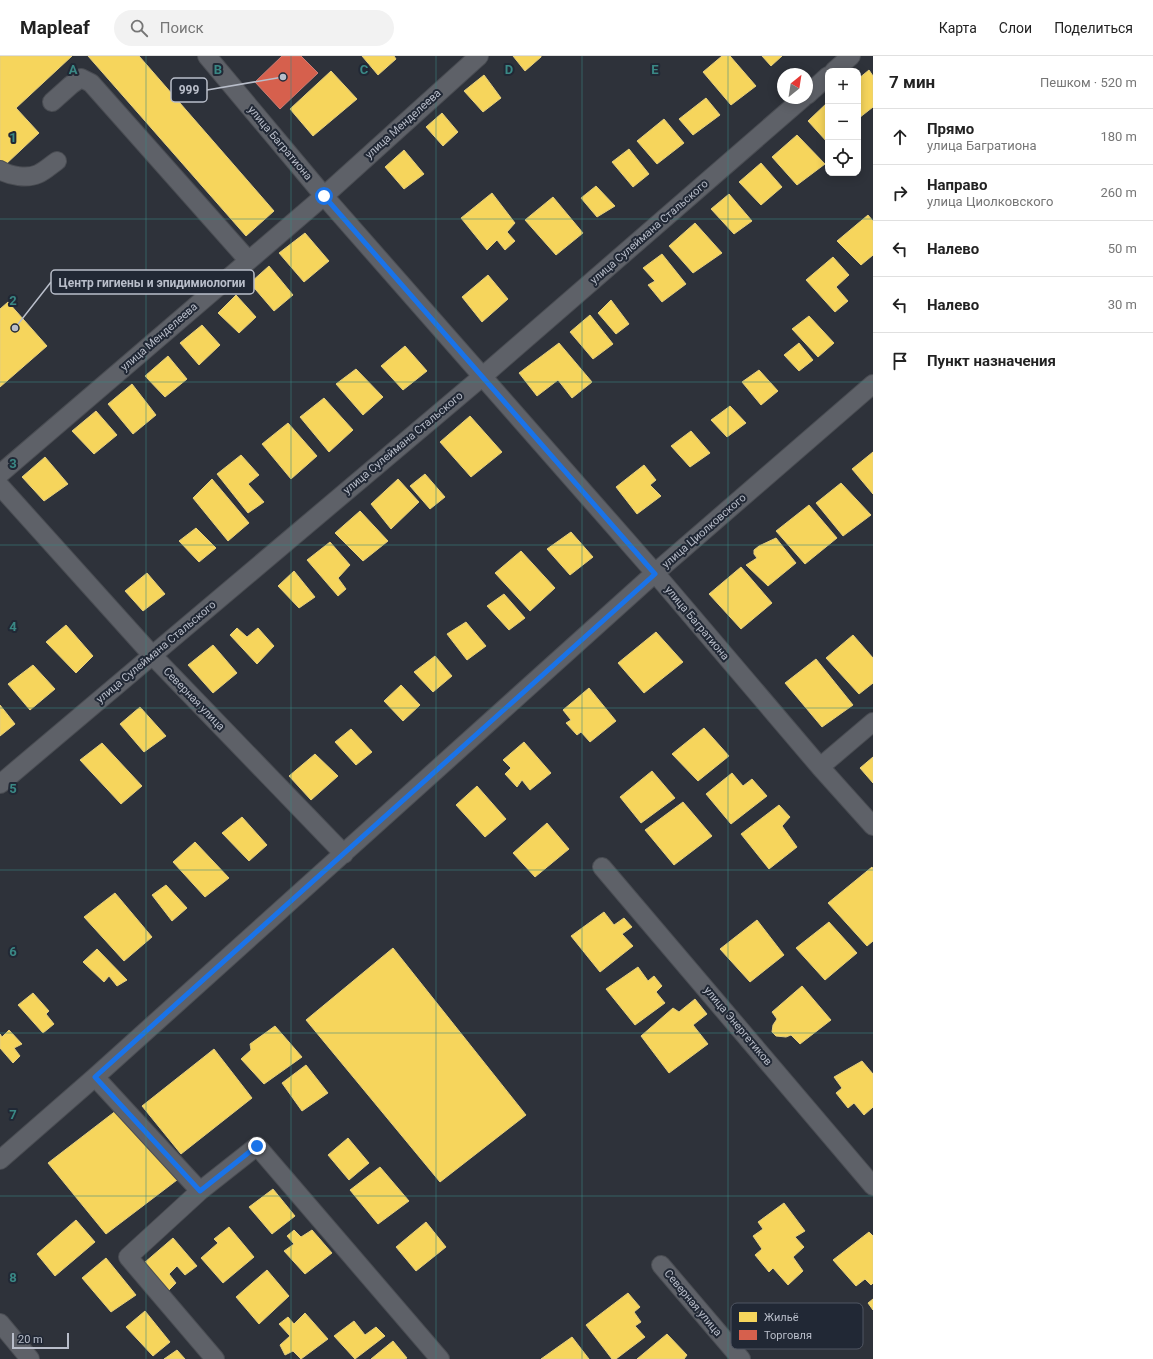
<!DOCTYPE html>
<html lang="ru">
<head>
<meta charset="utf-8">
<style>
  :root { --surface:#fff; --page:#f2f2f2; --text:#222; --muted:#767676; --line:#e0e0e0 }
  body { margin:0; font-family:Roboto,sans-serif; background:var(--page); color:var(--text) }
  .controls { position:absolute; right:12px; top:12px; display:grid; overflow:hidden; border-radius:8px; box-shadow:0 2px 10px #0003 }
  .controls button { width:36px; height:36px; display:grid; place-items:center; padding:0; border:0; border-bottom:1px solid var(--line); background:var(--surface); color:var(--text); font:20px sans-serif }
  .compass { position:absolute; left:777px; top:12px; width:36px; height:36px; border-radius:50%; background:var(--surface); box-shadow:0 2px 10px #0003; rotate:30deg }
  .scale { position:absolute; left:12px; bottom:10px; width:57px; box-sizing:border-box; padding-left:4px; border:2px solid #b9beca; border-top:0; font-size:11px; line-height:14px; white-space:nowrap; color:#b9beca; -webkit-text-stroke:3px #212835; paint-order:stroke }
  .stop { position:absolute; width:12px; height:12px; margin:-9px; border:3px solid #1a73e8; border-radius:50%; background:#fff }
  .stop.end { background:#1a73e8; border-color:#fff; box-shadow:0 1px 4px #0008 }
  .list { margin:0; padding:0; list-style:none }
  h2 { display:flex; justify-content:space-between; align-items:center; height:52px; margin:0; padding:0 16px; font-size:17px }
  h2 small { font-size:13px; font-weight:400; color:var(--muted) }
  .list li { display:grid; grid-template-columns:26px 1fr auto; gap:12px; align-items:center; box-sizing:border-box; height:56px; padding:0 16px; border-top:1px solid var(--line) }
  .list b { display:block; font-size:15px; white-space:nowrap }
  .list p { margin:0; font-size:13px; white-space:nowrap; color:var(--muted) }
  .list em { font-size:13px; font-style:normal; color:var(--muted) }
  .icon { flex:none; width:22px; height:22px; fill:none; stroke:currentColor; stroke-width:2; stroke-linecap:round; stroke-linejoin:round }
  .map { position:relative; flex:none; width:873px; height:1303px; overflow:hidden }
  header { display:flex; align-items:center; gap:24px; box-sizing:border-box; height:56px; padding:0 20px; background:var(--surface); border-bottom:1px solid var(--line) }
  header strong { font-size:19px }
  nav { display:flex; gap:22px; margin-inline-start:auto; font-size:14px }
  .search { width:280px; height:36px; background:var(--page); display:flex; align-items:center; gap:10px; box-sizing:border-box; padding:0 14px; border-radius:22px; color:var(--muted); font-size:15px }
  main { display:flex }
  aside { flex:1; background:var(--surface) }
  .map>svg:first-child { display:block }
  .homes { fill:#f6d55c; stroke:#e4ce7d }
  .shops { fill:#d6604d; stroke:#cd7c72 }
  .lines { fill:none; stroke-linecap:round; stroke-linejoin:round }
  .minor-casing { stroke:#4a4d53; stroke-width:20 }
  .minor { stroke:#5e6168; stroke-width:18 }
  .route { stroke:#1a73e8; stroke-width:5 }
  .grid { fill:none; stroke:#3a8885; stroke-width:1; stroke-opacity:0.55 }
  .labels { text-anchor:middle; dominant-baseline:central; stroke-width:4; stroke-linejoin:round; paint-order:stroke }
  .street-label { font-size:11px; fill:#b9beca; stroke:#212835 }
  .key { fill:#212835; stroke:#4f5562; stroke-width:1 }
  .key-label { font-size:11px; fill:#b9beca }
  .grid-label { font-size:13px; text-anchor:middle; font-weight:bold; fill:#3a8885; stroke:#212835; stroke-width:4; stroke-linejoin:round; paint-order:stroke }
  .leader { fill:none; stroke:#b9beca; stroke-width:1.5 }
  .callout-dot { fill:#b9beca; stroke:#212835; stroke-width:1.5 }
  .callout { fill:#212835; stroke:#b9beca; stroke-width:1.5 }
  .callout-label { font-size:12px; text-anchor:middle; font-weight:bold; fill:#b9beca }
</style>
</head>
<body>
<header>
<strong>Mapleaf</strong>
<div class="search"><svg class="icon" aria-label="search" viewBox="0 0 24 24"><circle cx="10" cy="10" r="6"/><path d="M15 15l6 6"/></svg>Поиск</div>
<nav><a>Карта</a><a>Слои</a><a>Поделиться</a></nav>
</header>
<main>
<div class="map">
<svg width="873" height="1303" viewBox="0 0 873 1303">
  <rect width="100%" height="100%" fill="#2e323a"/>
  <!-- homes -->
  <path class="homes" d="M0 0H72L16 52 39 77 5 109 0 104Z
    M88 0H139L274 155 246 180Z
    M362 0H394L396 3 378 19Z
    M513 0H541V1L525 15Z
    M722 0H730L756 30 731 49 703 16Z
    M762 0H782L771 10Z
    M869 14 873 20V51L859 62 858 61V23Z
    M331 15 357 43 313 80 290 53Z
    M484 19 501 42 483 56 464 35Z
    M706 42 720 59 693 79 679 63Z
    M828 46V87L808 65Z
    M442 57 458 76 443 90 426 71Z
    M664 63 684 87 657 108 637 85Z
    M797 79 825 108 797 129 772 101Z
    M629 93 649 118 633 131 612 106Z
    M404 94 424 118 404 133 385 111Z
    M761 107 782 131 761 149 739 126Z
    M596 130 615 150 597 161 581 142Z
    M492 137 515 167 507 176 515 185 505 194 497 184 487 194 461 162Z
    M729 138 752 165 734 178 711 153Z
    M553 141 583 177 556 199 525 164Z
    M868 159 873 165V199L861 209 837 185Z
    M695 167 722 197 693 217 669 190Z
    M305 177 329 205 304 226 279 197Z
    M662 198 686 228 662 246 648 229 655 225 643 212Z
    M833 201 849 219 836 231 848 245 835 256 806 224Z
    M269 210 293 239 274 255 250 227Z
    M488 219 508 243 482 266 462 241Z
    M236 239 256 261 239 277 218 257Z
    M611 244 629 268 616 278 598 257Z
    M8 246 47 290 0 331V253Z
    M590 259 613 288 593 303 570 276Z
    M809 260 834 287 818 301 792 273Z
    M202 269 220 289 199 309 180 287Z
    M559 287 592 326 572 342 558 324 537 340 519 317Z
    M799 287 813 304 799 315 784 299Z
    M405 290 427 315 403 334 381 310Z
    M168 300 187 323 165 341 145 320Z
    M356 313 383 341 363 359 336 328Z
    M759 314 778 335 761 349 742 326Z
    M132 328 156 359 133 378 108 348Z
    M324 342 353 374 329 396 300 361Z
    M730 350 746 367 727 381 711 364Z
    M96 355 117 379 94 398 72 375Z
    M470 360 502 396 471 421 440 386Z
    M288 367 317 400 291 423 262 388Z
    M691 375 710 397 690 411 671 390Z
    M873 396V438L852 413Z
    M241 399 259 419 248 428 264 446 248 457 217 418Z
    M45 401 68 428 44 445 22 421Z
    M644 409 656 424 650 429 661 440 637 458 616 431Z
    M425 418 445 441 430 453 410 430Z
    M212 423 249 467 228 485 193 442Z
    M398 423 419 446 391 473 371 448Z
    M841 427 871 459 843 480 816 447Z
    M809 449 837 482 805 508 776 475Z
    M360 455 388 485 363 505 335 477Z
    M196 472 216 492 199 506 179 485Z
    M571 476 593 501 570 519 547 493Z
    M776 482 796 507 768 530 746 509 757 502 754 498V494L759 490Z
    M330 486 350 509 338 522 346 533 338 540 307 504Z
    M521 495 555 532 530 555 495 517Z
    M741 511 772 547 741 573 709 538Z
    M294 515 315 541 299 552 278 530Z
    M147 517 165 538 143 555 125 535Z
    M504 538 525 562 509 574 487 550Z
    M466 566 486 590 467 604 447 578Z
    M66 569 93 600 76 617 46 586Z
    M237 572 247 581 258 572 274 590 257 608 230 579Z
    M656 576 683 606 644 637 618 607Z
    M853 579 873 602V627L859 638 826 602Z
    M213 589 237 617 213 637 188 609Z
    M435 600 452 620 433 636 414 616Z
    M816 603 853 649 822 671 785 627Z
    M33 609 55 633 30 654 8 628Z
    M401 629 420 649 403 665 384 645Z
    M589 632 616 665 590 686 581 676 577 679 566 667 571 664 563 654Z
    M0 649 15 668 0 680Z
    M140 651 166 680 144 696 120 668Z
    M704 672 729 700 698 725 672 698Z
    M351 673 372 696 356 709 335 686Z
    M524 686 551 717 530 734 522 724 517 731 505 718 511 712 503 704Z
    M102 687 142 730 121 748 80 704Z
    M315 698 338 720 311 744 289 720Z
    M873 701V727L860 712Z
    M652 715 675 742 641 767 620 741Z
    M732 717 743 730 752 723 767 740 731 768 706 738Z
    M477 730 506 763 485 781 456 749Z
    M683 746 712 780 674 809 645 774Z
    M779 749 790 761 782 770 797 791 769 813 741 778Z
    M242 761 267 789 249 805 222 777Z
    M547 767 569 793 535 821 513 797Z
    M195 786 229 822 205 841 173 806Z
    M872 811 873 813V885L867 890 828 847Z
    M166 829 187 852 172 865 152 839Z
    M115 837 152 881 124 905 84 861Z
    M604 856 614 869 624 862 632 871 622 878 633 890 600 916 571 880Z
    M757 864 784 899 750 926 720 893Z
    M829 866 857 897 825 924 796 892Z
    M393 892 526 1059 440 1126 306 964Z
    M97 893 127 924 117 930 109 920 104 926 83 906Z
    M638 911 648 925 654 920 662 930 656 936 665 947 635 969 606 933Z
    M802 930 831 964 800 988 791 979 786 981 776 980 772 976 773 969 777 963 772 956Z
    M33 937 49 955 46 958 54 968 43 977 18 949Z
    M695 943 707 958 693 969 708 988 669 1017 641 980 673 952 679 956Z
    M275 970 302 1001 264 1028 241 1003 251 994 250 988Z
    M9 974 22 988 14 992 20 1000 13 1007 0 992V978L2 981Z
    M214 993 252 1042 181 1098 142 1050Z
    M862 1005 873 1018V1051L864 1059 854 1047 848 1052 836 1037 842 1032 834 1021Z
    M306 1009 328 1037 302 1055 282 1027Z
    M117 1054 177 1124 106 1178 48 1107Z
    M348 1082 369 1107 349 1124 328 1099Z
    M380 1111 409 1145 378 1168 350 1134Z
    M273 1133 295 1160 272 1178 249 1151Z
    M784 1147 805 1175 795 1181 804 1191 793 1201 803 1215 788 1229 773 1212 769 1216 755 1199 762 1193 753 1180 763 1173 758 1166Z
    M76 1164 95 1186 55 1220 37 1198Z
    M426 1166 446 1191 416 1215 396 1191Z
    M229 1171 254 1201 223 1227 201 1202 218 1187 214 1183Z
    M294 1174 301 1181 312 1174 332 1197 305 1218 284 1195 294 1188 287 1180Z
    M869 1176 873 1180V1227L871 1229 865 1223 856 1230 833 1204Z
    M173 1182 197 1210 185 1219 177 1210 169 1218 176 1227 168 1235 144 1207Z
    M106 1202 136 1239 111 1256 82 1222Z
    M267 1214 289 1240 259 1268 236 1241Z
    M628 1237 640 1251 634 1256 641 1266 635 1270 645 1281 616 1303H612L586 1269Z
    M873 1243V1254L868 1247Z
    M145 1255 170 1286 153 1300 126 1271Z
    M305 1257 328 1283 301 1303 293 1295 285 1299 280 1289 290 1280 279 1268 288 1261 294 1268Z
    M354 1265 365 1279 376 1271 385 1280 355 1303 334 1280Z
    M667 1278 687 1299 684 1303H637Z
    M572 1281 589 1303H541Z
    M393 1285 407 1302 405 1303H371Z
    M177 1294 185 1303H164Z"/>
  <!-- shops -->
  <path class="shops" d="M282 0H301L318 17 280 53 255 26Z"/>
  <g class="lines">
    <defs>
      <path id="minor" d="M207 0 324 140 655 517 820 711 873 770
        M834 15 851 0
        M807 39 828 20
        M52 46 71 29 81 22 91 27 248 204
        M0 114C10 120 27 123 38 118 45 115 51 109 57 105
        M0 418 324 140 479 0
        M0 430 152 599 344 798
        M820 711 873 666
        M0 728 483 320 803 42
        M602 811 873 1130
        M95 1021 200 1135 257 1090 440 1303
        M0 1104 95 1021 655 517 873 328
        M200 1135 128 1201 215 1303
        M661 1209 741 1303
        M0 1267 30 1303"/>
    </defs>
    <!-- minor casing -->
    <use href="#minor" class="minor-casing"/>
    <!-- minor -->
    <use href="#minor" class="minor"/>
  </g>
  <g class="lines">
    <!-- route -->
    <path class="route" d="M257 1090 200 1135 95 1021 655 518 324 140"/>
  </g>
  <!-- grid -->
  <path class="grid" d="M146 0V1303M291 0V1303M436 0V1303M582 0V1303M728 0V1303M0 163H873M0 326H873M0 489H873M0 652H873M0 814H873M0 977H873M0 1140H873"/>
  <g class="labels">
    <!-- street labels -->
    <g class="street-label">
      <text transform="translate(403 68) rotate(-42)">улица Менделеева</text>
      <text transform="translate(280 87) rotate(50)">улица Багратиона</text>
      <text transform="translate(649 176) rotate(-41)">улица Сулеймана Стальского</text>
      <text transform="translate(159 281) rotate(-41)">улица Менделеева</text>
      <text transform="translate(403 387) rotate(-40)">улица Сулеймана Стальского</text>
      <text transform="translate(704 475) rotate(-41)">улица Циолковского</text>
      <text transform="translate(697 567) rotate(50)">улица Багратиона</text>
      <text transform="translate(156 596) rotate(-40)">улица Сулеймана Стальского</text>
      <text transform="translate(194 643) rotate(46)">Северная улица</text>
      <text transform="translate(738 970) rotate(50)">улица Энергетиков</text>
      <text transform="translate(693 1247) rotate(50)">Северная улица</text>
    </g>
  </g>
  <!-- legend -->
  <rect x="731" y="1247" width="132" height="46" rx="6" class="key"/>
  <rect x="739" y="1256" width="18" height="10" fill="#f6d55c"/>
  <rect x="739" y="1274" width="18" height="10" fill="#d6604d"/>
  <g class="key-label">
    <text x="764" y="1265">Жильё</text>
    <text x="764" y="1283">Торговля</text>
  </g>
  <g class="grid-label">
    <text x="73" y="18">A</text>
    <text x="218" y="18">B</text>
    <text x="364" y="18">C</text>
    <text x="509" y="18">D</text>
    <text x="655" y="18">E</text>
    <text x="13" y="86">1</text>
    <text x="13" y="249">2</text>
    <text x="13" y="412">3</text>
    <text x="13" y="575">4</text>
    <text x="13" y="737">5</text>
    <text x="13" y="900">6</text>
    <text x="13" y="1063">7</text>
    <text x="13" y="1226">8</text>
  </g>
  <!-- callouts -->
  <path class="leader" d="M283 21L207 34M15 272L51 226"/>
  <g class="callout-dot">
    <circle cx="283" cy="21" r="4"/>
    <circle cx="15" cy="272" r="4"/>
  </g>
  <g class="callout">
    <rect x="171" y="22" width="36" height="24" rx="4"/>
    <rect x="51" y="214" width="203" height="24" rx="4"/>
  </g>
  <g class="callout-label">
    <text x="189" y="38">999</text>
    <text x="152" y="231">Центр гигиены и эпидимиологии</text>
  </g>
</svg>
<div class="controls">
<button>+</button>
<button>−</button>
<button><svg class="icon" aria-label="locate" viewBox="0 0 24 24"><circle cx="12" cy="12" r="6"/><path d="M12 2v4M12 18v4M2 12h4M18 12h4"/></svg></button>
</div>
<svg class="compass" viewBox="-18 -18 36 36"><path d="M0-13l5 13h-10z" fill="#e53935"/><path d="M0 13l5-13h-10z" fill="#767676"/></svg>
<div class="scale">20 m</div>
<div class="stop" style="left:324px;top:140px"></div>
<div class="stop end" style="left:257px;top:1090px"></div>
</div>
<aside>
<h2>7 мин<small>Пешком · 520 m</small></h2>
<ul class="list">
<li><svg class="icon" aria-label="ahead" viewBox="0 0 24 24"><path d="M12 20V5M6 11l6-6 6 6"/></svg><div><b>Прямо</b><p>улица Багратиона</p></div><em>180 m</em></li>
<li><svg class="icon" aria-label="right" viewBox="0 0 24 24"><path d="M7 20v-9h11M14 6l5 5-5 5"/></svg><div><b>Направо</b><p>улица Циолковского</p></div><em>260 m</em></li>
<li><svg class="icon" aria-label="left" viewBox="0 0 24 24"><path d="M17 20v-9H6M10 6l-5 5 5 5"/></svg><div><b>Налево</b></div><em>50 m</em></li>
<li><svg class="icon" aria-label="left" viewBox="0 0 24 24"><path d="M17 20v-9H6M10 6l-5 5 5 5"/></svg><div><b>Налево</b></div><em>30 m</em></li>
<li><svg class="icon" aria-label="arrive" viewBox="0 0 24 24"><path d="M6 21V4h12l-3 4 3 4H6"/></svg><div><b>Пункт назначения</b></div></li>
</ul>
</aside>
</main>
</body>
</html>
